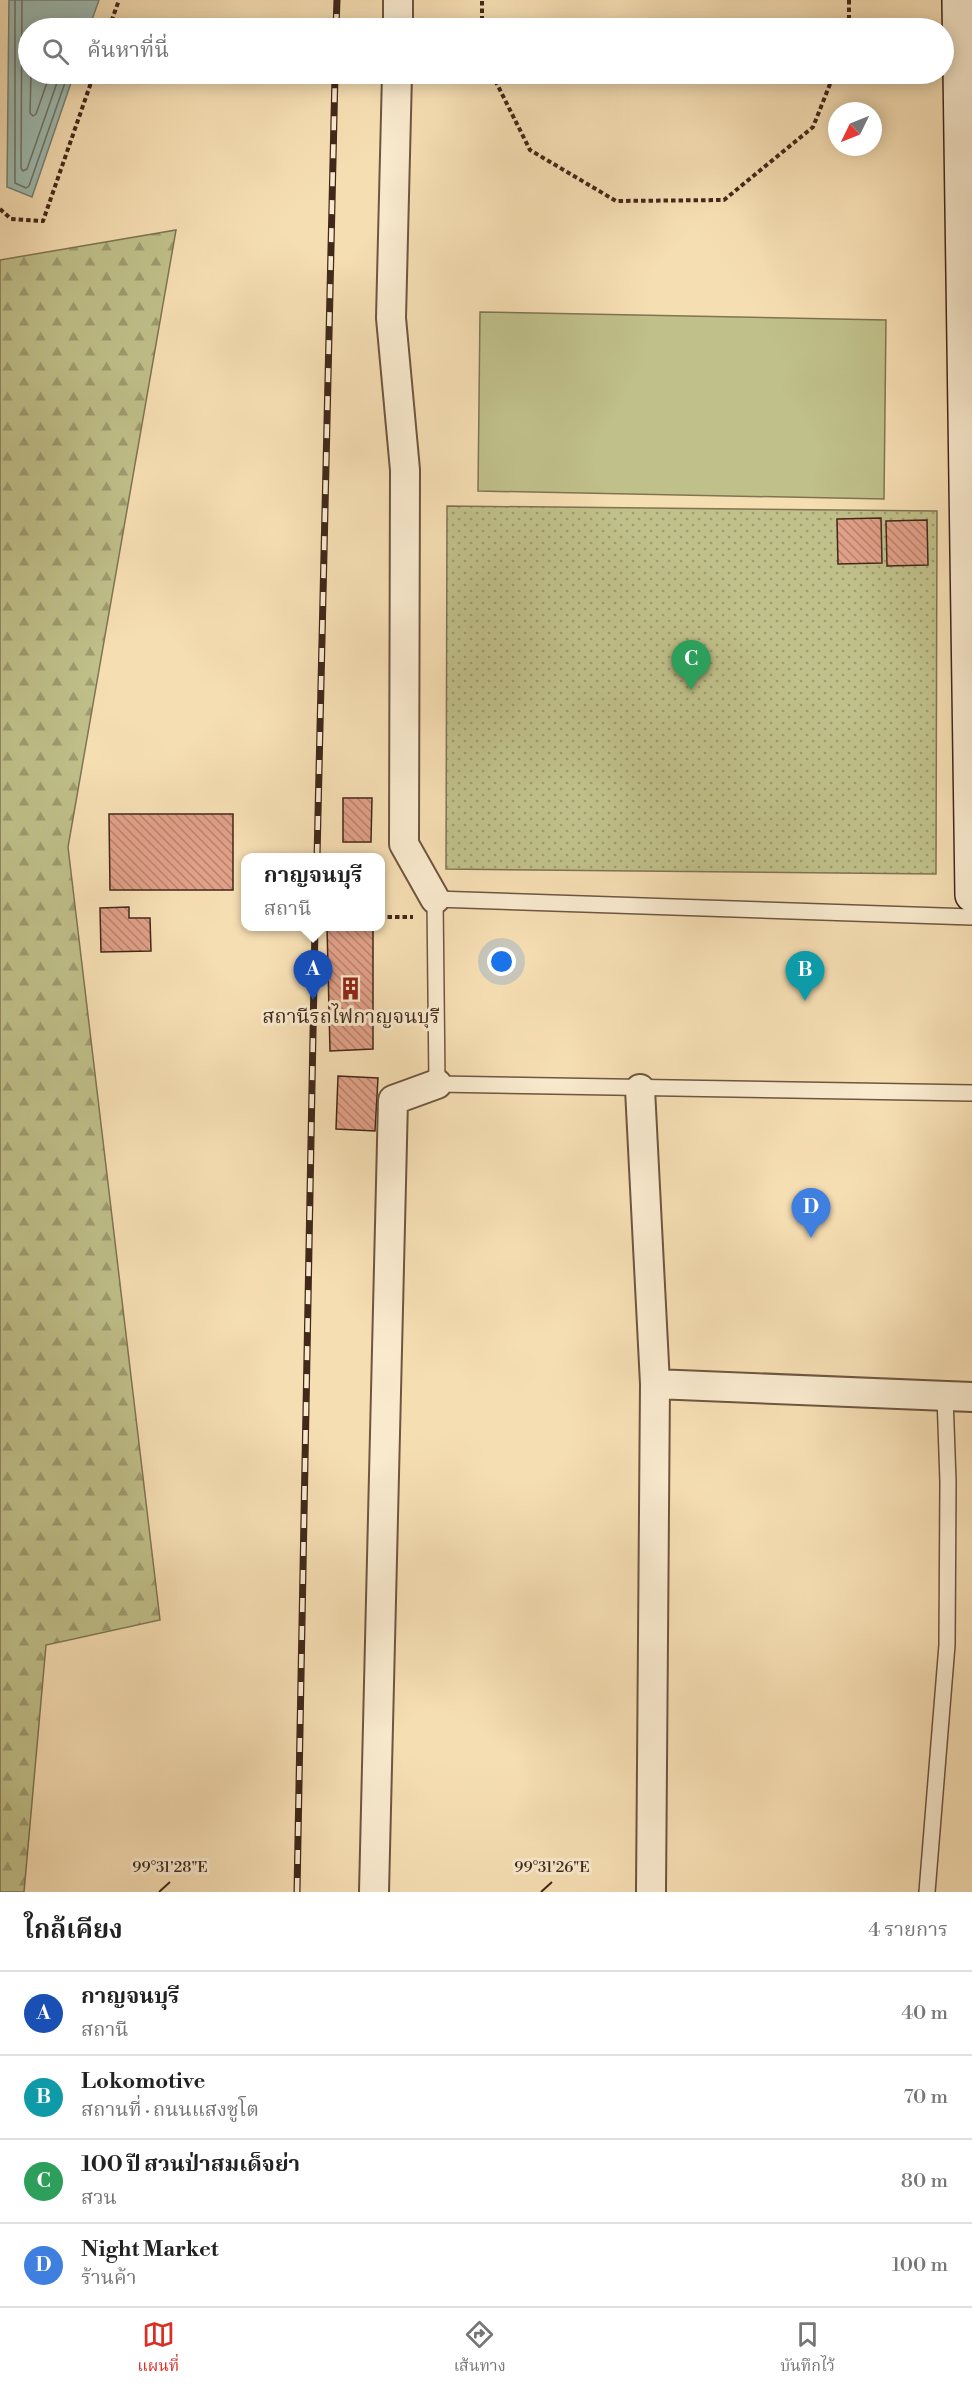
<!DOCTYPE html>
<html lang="th">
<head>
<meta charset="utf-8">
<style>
  :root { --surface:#fff; --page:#f6f6f6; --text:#222; --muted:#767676; --line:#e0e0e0; --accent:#d93025 }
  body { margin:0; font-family:"Libre Bodoni","Noto Serif Thai",serif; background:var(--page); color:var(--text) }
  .compass { position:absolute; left:828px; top:102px; width:54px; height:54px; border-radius:50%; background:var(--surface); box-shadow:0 3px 15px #0003; rotate:227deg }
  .you { position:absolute; left:502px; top:962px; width:21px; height:21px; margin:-15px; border:4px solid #fff; border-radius:50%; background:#1a73e8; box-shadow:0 0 0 9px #1a73e833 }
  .badge { display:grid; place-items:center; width:39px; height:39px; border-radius:50%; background:var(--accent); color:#fff; font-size:20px; font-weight:700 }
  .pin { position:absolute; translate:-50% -50px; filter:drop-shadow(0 2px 3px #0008) }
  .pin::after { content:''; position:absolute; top:32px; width:21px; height:18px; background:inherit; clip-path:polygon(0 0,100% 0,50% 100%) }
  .popup { position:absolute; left:241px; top:853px; width:144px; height:78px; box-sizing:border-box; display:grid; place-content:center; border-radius:12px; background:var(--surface); filter:drop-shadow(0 2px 4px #0005); font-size:20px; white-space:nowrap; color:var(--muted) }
  .popup b { font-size:22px; color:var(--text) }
  .popup::after { content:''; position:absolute; left:50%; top:100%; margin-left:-12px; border:12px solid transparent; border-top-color:var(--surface) }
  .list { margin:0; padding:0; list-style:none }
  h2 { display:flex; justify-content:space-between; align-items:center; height:78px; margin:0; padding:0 24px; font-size:26px }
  h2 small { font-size:20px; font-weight:400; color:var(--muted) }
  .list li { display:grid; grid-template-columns:39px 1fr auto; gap:18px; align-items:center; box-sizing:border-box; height:84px; padding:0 24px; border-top:2px solid var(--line) }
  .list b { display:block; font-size:22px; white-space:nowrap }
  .list p { margin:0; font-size:20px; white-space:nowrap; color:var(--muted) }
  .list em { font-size:20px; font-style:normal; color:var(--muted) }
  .icon { flex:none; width:33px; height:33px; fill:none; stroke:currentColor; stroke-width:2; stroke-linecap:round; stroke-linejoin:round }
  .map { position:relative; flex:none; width:972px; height:1892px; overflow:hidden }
  .search { position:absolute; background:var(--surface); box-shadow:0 3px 15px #0003; left:18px; right:18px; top:18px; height:66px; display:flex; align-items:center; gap:15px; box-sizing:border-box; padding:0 21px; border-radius:33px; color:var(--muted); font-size:22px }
  .sheet { height:414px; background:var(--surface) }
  nav { display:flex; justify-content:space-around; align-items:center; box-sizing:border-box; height:84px; border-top:2px solid var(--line); background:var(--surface); font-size:16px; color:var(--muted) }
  nav a { display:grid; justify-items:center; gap:3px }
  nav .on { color:var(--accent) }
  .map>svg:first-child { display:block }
  .forest { fill:url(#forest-firs); stroke:#807452; stroke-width:1.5 }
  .park { fill:url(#park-dots); stroke:#807452; stroke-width:1.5 }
  .garden { fill:#c0c08a; stroke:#807452; stroke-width:1.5 }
  .water { fill:#9dbbb1; stroke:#788075; stroke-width:1.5 }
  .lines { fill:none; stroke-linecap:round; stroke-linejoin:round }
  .shore { stroke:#6f7266; stroke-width:1.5 }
  .building { fill:url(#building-back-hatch); stroke:#41281a; stroke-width:1.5 }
  .service-casing { stroke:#6e5640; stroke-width:18 }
  .minor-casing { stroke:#6e5640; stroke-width:32 }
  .secondary-casing { stroke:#41281a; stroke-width:36 }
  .path { stroke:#41281a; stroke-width:4; stroke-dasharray:4.5 3; stroke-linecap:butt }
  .service { stroke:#f9eace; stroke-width:15 }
  .minor { stroke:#f9eace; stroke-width:28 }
  .secondary { stroke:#f9eace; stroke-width:33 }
  .rail-casing { stroke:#41281a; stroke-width:7 }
  .rail { stroke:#f9eace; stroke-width:4.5; stroke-dasharray:14; stroke-linecap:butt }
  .ticks { fill:none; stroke:#41281a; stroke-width:2 }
  .labels { text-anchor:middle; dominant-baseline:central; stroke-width:6; stroke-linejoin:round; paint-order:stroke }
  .poi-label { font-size:20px; fill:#41281a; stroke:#f9eace }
  .ticks-label { font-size:15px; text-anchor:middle; fill:#41281a; stroke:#f9eace; stroke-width:6; stroke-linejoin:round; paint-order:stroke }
</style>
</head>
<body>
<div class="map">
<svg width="972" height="1892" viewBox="0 0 972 1892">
  <defs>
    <pattern id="forest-firs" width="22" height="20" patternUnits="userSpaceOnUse" patternTransform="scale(1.5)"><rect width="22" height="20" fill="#c0c08a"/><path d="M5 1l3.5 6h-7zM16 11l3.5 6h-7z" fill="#9e9c70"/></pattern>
    <pattern id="park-dots" width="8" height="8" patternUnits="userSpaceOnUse" patternTransform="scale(1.5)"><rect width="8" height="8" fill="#c0c08a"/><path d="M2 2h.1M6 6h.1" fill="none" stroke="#9e9c70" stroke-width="1.8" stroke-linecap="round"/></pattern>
    <pattern id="building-back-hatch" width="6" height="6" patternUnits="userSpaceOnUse" patternTransform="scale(1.5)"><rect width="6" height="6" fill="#e1a088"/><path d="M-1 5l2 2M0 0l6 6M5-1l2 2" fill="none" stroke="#b8826e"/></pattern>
  </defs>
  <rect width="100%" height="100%" fill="#f6deb3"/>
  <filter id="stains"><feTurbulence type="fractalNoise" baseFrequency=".00333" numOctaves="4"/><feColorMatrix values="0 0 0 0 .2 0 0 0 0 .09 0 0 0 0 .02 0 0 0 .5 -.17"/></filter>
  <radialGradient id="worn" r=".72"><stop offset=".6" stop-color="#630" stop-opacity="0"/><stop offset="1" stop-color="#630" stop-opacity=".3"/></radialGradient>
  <!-- forest -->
  <path class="forest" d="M176 230 68 847 160 1620 46 1645 24 1892H0V260Z"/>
  <!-- park -->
  <path class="park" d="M447 506 937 511 936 874 446 869Z"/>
  <!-- garden -->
  <path class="garden" d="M480 312 886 320 884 499 478 491Z"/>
  <!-- water -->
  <path class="water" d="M9 0H99L89 28H28V74H74L32 197 7 187Z"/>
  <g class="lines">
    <!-- shore -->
    <path class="shore" d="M15 0V183L26 188 29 186 68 74
      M22 0 21 168 23 171 27 169 60 74
      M31 74 30 113 33 116 36 114 50 74"/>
  </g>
  <!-- building -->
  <path class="building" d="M881 518 882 563 838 564 837 519Z
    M927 520 928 565 887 566 886 521Z
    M343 798H372L371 842H343Z
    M109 814H233V890H110Z
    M129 907V918H150L151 951 101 952 100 908Z
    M327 927 373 928V1049L330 1051Z
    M338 1076 378 1078 375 1131 336 1129Z"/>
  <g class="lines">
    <defs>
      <path id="service" d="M972 917 435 899 437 1084 972 1093
        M927 1892 947 1645 948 1482 945 1396"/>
      <path id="minor" d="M398 28V0
        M397 74 391 318 405 470 404 844 435 899
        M640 1089 655 1384 651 1892
        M655 1384 972 1397
        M374 1892 393 1100 437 1084"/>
      <path id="secondary" d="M959 0 972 895"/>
    </defs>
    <!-- service casing -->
    <use href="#service" class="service-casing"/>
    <!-- minor casing -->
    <use href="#minor" class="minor-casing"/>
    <!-- secondary casing -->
    <use href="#secondary" class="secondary-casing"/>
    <!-- path -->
    <path class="path" d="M849 0V28
      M109 28 119 0
      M482 28V0
      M492 74 530 150 616 201 724 200 813 127 834 74
      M0 209 11 219 43 221 94 74
      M380 917H413"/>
    <!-- service -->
    <use href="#service" class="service"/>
    <!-- minor -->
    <use href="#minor" class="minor"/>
    <!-- secondary -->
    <use href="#secondary" class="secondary"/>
    <defs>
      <path id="rail" d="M336 28 337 0
        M317 858 335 74
        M297 1892 315 926"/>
    </defs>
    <!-- rail casing -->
    <use href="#rail" class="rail-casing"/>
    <!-- rail -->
    <use href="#rail" class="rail"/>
  </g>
  <!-- ticks -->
  <path class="ticks" d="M159 1892 170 1882M541 1892 552 1882"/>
  <!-- icons -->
  <defs>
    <symbol id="building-bare" viewBox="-9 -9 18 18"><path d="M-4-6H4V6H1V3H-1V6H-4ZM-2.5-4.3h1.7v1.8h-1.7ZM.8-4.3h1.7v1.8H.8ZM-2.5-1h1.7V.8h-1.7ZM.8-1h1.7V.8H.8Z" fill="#8f2418" stroke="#f9eace" stroke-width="2.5" paint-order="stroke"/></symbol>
  </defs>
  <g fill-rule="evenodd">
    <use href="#building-bare" x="334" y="972" width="33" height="33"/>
  </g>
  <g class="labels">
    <!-- poi labels -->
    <g class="poi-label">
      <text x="351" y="1017">สถานีรถไฟกาญจนบุรี</text>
    </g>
  </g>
  <g class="ticks-label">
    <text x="170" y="1872">99°31'28"E</text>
    <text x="552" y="1872">99°31'26"E</text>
  </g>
  <rect width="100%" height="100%" filter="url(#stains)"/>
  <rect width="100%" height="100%" fill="url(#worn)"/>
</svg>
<svg class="compass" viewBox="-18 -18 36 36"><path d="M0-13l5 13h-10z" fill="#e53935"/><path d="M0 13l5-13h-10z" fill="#767676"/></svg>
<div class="you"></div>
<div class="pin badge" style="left:313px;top:1000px;background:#1a4fb4">A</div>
<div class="popup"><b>กาญจนบุรี</b>สถานี</div>
<div class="pin badge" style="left:805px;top:1001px;background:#0f9aa8">B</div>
<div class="pin badge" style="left:691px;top:690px;background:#2e9e5b">C</div>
<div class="pin badge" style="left:811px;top:1238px;background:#3f7fe0">D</div>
<div class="search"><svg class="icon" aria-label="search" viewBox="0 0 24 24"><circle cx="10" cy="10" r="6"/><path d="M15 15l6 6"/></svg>ค้นหาที่นี่</div>
</div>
<section class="sheet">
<h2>ใกล้เคียง<small>4 รายการ</small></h2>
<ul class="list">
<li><span class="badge" style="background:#1a4fb4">A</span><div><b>กาญจนบุรี</b><p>สถานี</p></div><em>40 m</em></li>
<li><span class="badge" style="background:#0f9aa8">B</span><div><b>Lokomotive</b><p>สถานที่ · ถนนแสงชูโต</p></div><em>70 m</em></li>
<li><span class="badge" style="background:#2e9e5b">C</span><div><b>100 ปี สวนป่าสมเด็จย่า</b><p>สวน</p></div><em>80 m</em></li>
<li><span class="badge" style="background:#3f7fe0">D</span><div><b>Night Market</b><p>ร้านค้า</p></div><em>100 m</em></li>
</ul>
</section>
<nav>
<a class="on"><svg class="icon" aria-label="map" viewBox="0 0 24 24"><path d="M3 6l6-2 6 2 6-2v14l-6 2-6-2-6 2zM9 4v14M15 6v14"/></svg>แผนที่</a>
<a><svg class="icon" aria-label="directions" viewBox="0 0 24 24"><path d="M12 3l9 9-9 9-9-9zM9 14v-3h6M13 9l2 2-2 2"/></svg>เส้นทาง</a>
<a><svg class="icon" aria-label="saved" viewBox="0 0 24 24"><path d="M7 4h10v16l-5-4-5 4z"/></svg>บันทึกไว้</a>
</nav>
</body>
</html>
